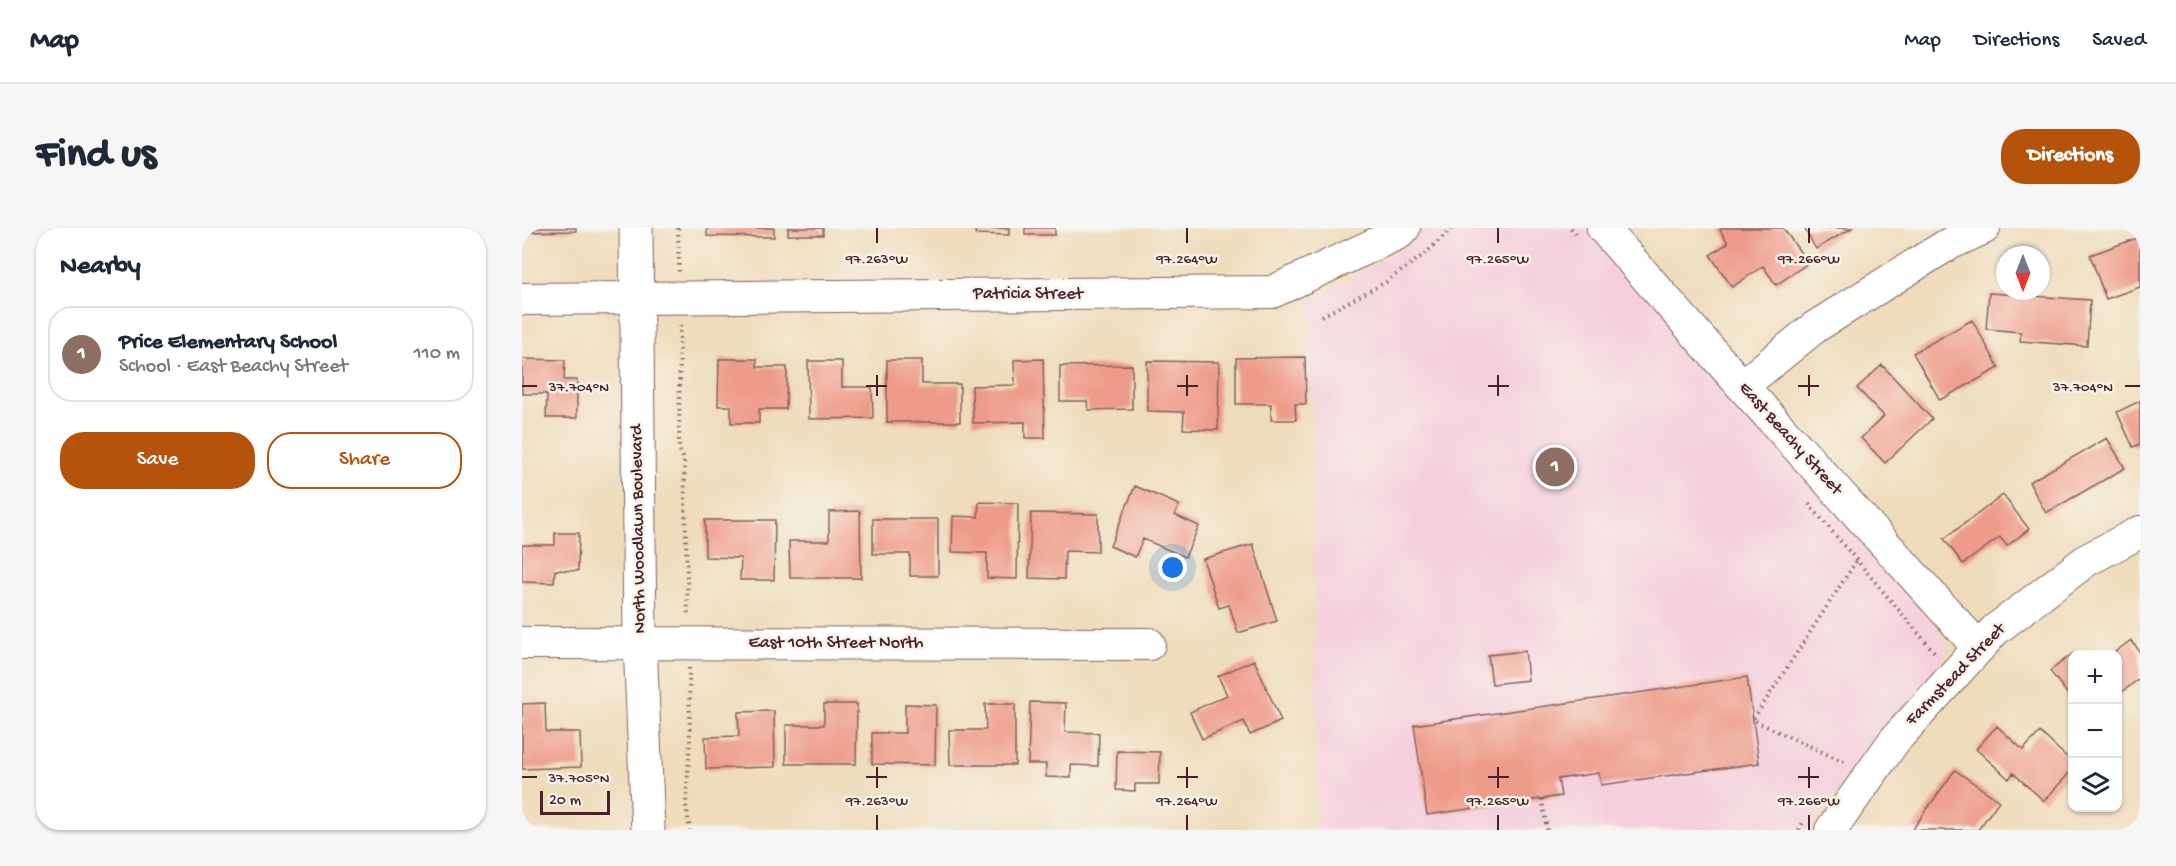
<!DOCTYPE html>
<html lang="en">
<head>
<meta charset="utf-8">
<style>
  :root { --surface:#fff; --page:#f6f6f7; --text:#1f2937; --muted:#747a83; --line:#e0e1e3; --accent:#b45309 }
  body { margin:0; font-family:"Gochi Hand",sans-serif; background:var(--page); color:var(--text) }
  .controls { position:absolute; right:18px; bottom:18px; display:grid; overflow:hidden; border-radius:12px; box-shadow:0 2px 4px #0004 }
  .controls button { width:54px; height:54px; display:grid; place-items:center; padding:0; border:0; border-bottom:2px solid var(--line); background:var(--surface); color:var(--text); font:30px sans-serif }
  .compass { position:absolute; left:1474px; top:18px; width:54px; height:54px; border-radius:50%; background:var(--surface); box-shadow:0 2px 4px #0004; rotate:180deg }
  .scale { position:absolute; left:18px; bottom:15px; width:70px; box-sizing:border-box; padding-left:6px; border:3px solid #4a1f2b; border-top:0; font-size:16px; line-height:21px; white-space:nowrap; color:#4a1f2b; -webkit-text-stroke:4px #f7f3e8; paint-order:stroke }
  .you { position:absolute; left:651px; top:340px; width:21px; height:21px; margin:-15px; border:4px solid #fff; border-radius:50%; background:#1a73e8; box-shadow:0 0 0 9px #1a73e833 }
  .badge { display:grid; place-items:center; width:39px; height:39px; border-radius:50%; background:var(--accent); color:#fff; font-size:20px; font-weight:700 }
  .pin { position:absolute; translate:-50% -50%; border:3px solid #fff; box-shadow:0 2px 6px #0006 }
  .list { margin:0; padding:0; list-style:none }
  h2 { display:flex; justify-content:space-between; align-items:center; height:78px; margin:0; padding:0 24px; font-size:26px }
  h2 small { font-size:20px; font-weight:400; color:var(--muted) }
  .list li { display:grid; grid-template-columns:39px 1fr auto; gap:18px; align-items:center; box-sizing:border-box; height:96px; margin:0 12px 12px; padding:0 12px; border:2px solid var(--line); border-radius:24px }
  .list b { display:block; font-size:22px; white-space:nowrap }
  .list p { margin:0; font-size:20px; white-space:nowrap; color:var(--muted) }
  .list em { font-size:20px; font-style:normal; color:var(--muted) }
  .actions { display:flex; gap:12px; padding:18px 24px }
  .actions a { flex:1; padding:14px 0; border:2px solid var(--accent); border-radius:24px; text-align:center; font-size:21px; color:var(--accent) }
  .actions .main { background:var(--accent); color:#fff }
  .icon { flex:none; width:33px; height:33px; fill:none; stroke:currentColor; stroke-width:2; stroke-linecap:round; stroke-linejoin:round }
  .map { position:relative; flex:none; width:1618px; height:602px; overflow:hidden; border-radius:24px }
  header { display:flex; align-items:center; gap:36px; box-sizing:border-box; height:84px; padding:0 30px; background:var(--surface); border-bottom:2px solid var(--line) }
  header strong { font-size:28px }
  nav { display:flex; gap:33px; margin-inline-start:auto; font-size:21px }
  .intro { display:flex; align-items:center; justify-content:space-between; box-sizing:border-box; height:144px; padding:0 36px }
  h1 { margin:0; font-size:42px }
  .button { padding:15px 27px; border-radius:24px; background:var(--accent); color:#fff; font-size:21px; font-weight:700 }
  main { display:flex; gap:36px; padding:0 36px }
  aside { flex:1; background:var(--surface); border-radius:24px; box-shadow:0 2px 4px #0004 }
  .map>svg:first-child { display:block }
  .built { fill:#f4cfdd }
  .building { fill:#ee9c8a }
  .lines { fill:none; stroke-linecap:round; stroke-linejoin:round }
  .minor-casing { stroke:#83615d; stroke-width:34 }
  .major-casing { stroke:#83615d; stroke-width:35 }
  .path { stroke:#83615d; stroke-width:4; stroke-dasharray:1.5 4.5; stroke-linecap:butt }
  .minor { stroke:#fff; stroke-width:32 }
  .major { stroke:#fff; stroke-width:33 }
  .ticks { fill:none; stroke:#4a1f2b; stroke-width:2 }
  .labels { text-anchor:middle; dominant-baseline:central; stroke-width:5; stroke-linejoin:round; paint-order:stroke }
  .street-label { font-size:18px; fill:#4a1f2b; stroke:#f7f3e8 }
  .ticks-label { font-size:15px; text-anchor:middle; fill:#4a1f2b; stroke:#f7f3e8; stroke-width:5; stroke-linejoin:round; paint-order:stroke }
</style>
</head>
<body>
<header>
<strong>Map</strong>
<nav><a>Map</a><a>Directions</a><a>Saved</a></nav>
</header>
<div class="intro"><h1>Find us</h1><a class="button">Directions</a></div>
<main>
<aside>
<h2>Nearby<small></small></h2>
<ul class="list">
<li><span class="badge" style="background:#8d6e63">1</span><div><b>Price Elementary School</b><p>School · East Beachy Street</p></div><em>110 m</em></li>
</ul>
<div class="actions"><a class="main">Save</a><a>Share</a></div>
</aside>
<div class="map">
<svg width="1618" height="602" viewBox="0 0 1618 602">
  <rect width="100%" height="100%" fill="#f7f3e8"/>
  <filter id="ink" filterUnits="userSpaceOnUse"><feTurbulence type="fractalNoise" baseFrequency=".0167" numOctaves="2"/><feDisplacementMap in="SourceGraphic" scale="12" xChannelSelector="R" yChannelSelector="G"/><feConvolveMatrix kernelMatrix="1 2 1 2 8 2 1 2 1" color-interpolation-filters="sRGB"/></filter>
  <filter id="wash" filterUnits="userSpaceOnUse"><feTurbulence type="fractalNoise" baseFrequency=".008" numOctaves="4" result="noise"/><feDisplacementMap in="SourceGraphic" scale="24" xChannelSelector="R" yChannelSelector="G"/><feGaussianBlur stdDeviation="1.35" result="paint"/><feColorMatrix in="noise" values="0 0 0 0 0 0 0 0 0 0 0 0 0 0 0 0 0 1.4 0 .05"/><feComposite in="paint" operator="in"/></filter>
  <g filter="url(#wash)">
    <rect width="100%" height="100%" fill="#eedcba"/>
    <!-- built -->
    <path class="built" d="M904 0H1070L1420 406 1426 423 1416 438 1298 584 1288 602H796L788 73 876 23Z"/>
    <g id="blocks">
      <!-- building -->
      <path class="building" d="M0 0H54V3L0 4Z
        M185 0H252V9L185 8Z
        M266 0H301V7H266Z
        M454 0H487V7L453 6Z
        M503 0H533V7H503Z
        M1201 0H1261L1286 35 1254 57 1241 38 1210 59 1188 27 1206 15 1198 2Z
        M1282 0H1330L1294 21Z
        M1618 9V59L1584 71 1568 27Z
        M1467 65 1568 72 1565 118 1498 113 1499 104 1464 101Z
        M1450 92 1477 140 1418 172 1391 125Z
        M783 129 784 176H773L774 192H749V176H714V130Z
        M0 131 43 132 42 152H55V190H24L25 166H0Z
        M197 131H235V139H265L264 181H237V195H209V178H196Z
        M521 131 523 210H503V194L451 195 450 158 493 157 492 132Z
        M365 132H400V156H438V194H365Z
        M286 133H320V159H350L351 190 287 191Z
        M625 133 697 134 696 202 661 201 662 184 625 183Z
        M610 137V181L566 182 565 173H538V138Z
        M1360 137 1410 191 1363 235 1339 210 1362 188 1335 160Z
        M1618 173V216L1611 219 1595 184Z
        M1585 210 1603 240 1524 285 1507 254Z
        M613 258 657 277 653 287 677 298 663 329 621 311 613 329 588 318Z
        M1481 267 1507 301 1485 318 1478 309 1441 336 1422 311Z
        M457 274 496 275 495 351 465 350V325L430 324 431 288 456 289Z
        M338 283 339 350H268L267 313H307V284Z
        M509 285 576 286V324L543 323 542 351 507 350Z
        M351 291H416V348H388V326H351Z
        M183 292H253L252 352H218L219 330 183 329Z
        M33 305H57L56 343 33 342 32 355 0 354V317H33Z
        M731 316 755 393 716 405 707 377 697 380 681 331Z
        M1609 412 1618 424V450L1596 467V427H1589Z
        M1003 423 1006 452 970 456 966 427Z
        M1550 426V472L1528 443Z
        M732 432 759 493 728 507 722 493 680 511 668 484 705 467 696 448Z
        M1225 449 1237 535 1079 557 1077 545 1036 551 1039 568 905 587 892 497Z
        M508 474 544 475 543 504 577 505 576 538 549 537V550L524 549V536H506Z
        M23 475 24 504H58L59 539 0 541V476Z
        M302 476H335L334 536H264V497H302Z
        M383 476 414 477 413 537 350 536V505H383Z
        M463 476H493V537H428L427 502H464Z
        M252 483 253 539 184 541 183 509 217 508 216 484Z
        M1475 498 1501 522 1518 504 1550 534V542L1522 573 1491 545 1487 551 1454 521Z
        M595 523 638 524 637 556H613V563L594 562Z
        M1433 542 1477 573 1456 602H1390Z"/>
    </g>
  </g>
  <g filter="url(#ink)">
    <use href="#blocks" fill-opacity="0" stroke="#83615d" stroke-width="1.5"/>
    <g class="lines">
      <defs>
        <path id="minor" d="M1081 0 1220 158 1457 420
          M0 71 750 64 877 5 882 0
          M1220 158 1293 99 1425 17 1462 0
          M0 415 627 416
          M1309 602 1372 513 1473 402 1565 332 1618 304"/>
        <path id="major" d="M114 0 118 414 126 602"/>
      </defs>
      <!-- minor casing -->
      <use href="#minor" class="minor-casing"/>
      <!-- major casing -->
      <use href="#major" class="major-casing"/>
      <!-- path -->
      <path class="path" d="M156 0 157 44
        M1049 0 1055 7
        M800 88 864 54 904 25 930 0
        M158 97 157 221 162 231 166 388
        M1287 276 1414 426
        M167 440 168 513 164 577 168 602
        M1322 534 1231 492 1335 332
        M1020 571 1025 602
        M1277 602 1282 592"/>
      <!-- minor -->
      <use href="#minor" class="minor"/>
      <!-- major -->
      <use href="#major" class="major"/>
    </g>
  </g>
  <!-- ticks -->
  <path class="ticks" d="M355 0V15M665 0V15M976 0V15M1287 0V15M355 147V168M665 147V168M976 147V168M1287 147V168M0 158H15M344 158H365M655 158H676M966 158H987M1276 158H1297M1603 158H1618M355 539V560M665 539V560M976 539V560M1287 539V560M0 549H15M344 549H365M655 549H676M966 549H987M1276 549H1297M355 587V602M665 587V602M976 587V602M1287 587V602"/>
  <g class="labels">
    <!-- street labels -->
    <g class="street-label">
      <text x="506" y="66">Patricia Street</text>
      <text transform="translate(1268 211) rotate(48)">East Beachy Street</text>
      <text transform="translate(117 301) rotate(-91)">North Woodlawn Boulevard</text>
      <text x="314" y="415">East 10th Street North</text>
      <text transform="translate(1434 447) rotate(-46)">Farmstead Street</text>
    </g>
  </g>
  <g class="ticks-label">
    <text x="355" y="35">97.263°W</text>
    <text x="665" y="35">97.264°W</text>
    <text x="976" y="35">97.265°W</text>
    <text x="1287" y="35">97.266°W</text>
    <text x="1561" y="163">37.704°N</text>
    <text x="57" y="163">37.704°N</text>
    <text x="57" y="554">37.705°N</text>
    <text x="355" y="577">97.263°W</text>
    <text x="665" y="577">97.264°W</text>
    <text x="976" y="577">97.265°W</text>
    <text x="1287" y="577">97.266°W</text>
  </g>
</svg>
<div class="controls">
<button>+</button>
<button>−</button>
<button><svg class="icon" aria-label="layers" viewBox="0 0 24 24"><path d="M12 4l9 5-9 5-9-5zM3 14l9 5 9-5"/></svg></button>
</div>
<svg class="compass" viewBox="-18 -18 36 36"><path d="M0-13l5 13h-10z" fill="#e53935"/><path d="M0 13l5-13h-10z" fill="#747a83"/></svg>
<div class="scale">20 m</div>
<div class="you"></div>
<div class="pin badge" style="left:1033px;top:239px;background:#8d6e63">1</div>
</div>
</main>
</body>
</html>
